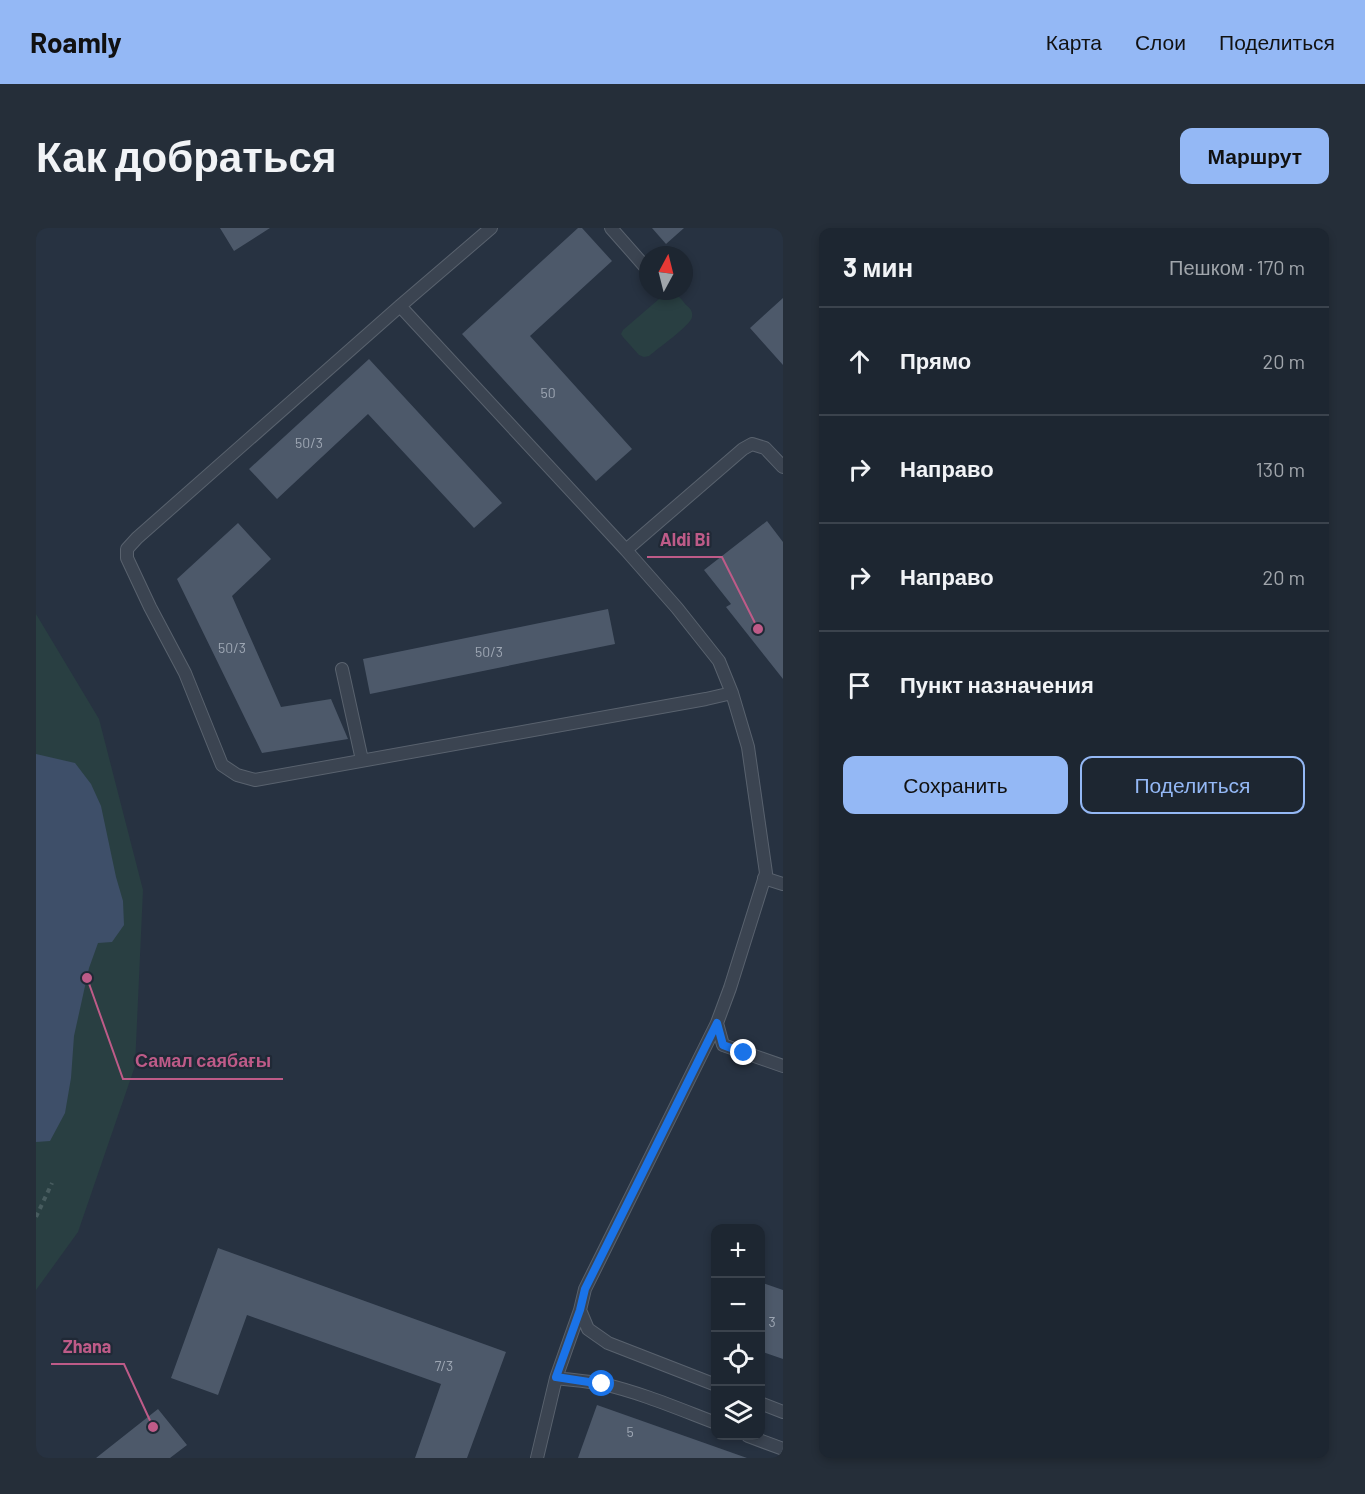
<!DOCTYPE html>
<html lang="ru">
<head>
<meta charset="utf-8">
<style>
  :root { --surface:#1d2631; --page:#252e39; --text:#f1f3f6; --muted:#a0a5ab; --line:#3b434d; --accent:#94b8f5 }
  body { margin:0; font-family:Barlow,sans-serif; background:var(--page); color:var(--text) }
  .controls { position:absolute; right:18px; bottom:18px; display:grid; overflow:hidden; border-radius:12px; box-shadow:0 3px 9px #0003 }
  .controls button { width:54px; height:54px; display:grid; place-items:center; padding:0; border:0; border-bottom:2px solid var(--line); background:var(--surface); color:var(--text); font:30px sans-serif }
  .compass { position:absolute; left:603px; top:18px; width:54px; height:54px; border-radius:50%; background:var(--surface); box-shadow:0 3px 9px #0003; rotate:7deg }
  .stop { position:absolute; width:18px; height:18px; margin:-14px; border:4px solid #1a73e8; border-radius:50%; background:#fff }
  .stop.end { background:#1a73e8; border-color:#fff; box-shadow:0 2px 6px #0008 }
  .list { margin:0; padding:0; list-style:none }
  h2 { display:flex; justify-content:space-between; align-items:center; height:78px; margin:0; padding:0 24px; font-size:26px }
  h2 small { font-size:20px; font-weight:400; color:var(--muted) }
  .list li { display:grid; grid-template-columns:39px 1fr auto; gap:18px; align-items:center; box-sizing:border-box; height:108px; padding:0 24px; border-top:2px solid var(--line) }
  .list b { display:block; font-size:22px; white-space:nowrap }
  .list em { font-size:20px; font-style:normal; color:var(--muted) }
  .actions { display:flex; gap:12px; padding:18px 24px }
  .actions a { flex:1; padding:14px 0; border:2px solid var(--accent); border-radius:12px; text-align:center; font-size:21px; color:var(--accent) }
  .actions .main { background:var(--accent); color:#111 }
  .icon { flex:none; width:33px; height:33px; fill:none; stroke:currentColor; stroke-width:2; stroke-linecap:round; stroke-linejoin:round }
  .map { position:relative; flex:none; width:747px; height:1230px; overflow:hidden; border-radius:12px }
  header { display:flex; align-items:center; gap:36px; box-sizing:border-box; height:84px; padding:0 30px; background:var(--accent); color:#111 }
  header strong { font-size:28px }
  nav { display:flex; gap:33px; margin-inline-start:auto; font-size:21px }
  .intro { display:flex; align-items:center; justify-content:space-between; box-sizing:border-box; height:144px; padding:0 36px }
  h1 { margin:0; font-size:42px }
  .button { padding:15px 27px; border-radius:12px; background:var(--accent); color:#111; font-size:21px; font-weight:700 }
  main { display:flex; gap:36px; padding:0 36px }
  aside { flex:1; background:var(--surface); border-radius:12px; box-shadow:0 3px 9px #0003 }
  .map>svg:first-child { display:block }
  .green { fill:#293f42 }
  .water { fill:#3e4f69 }
  .building { fill:#4d596a }
  .lines { fill:none; stroke-linecap:round; stroke-linejoin:round }
  .lane-casing { stroke:#59626e; stroke-width:14 }
  .path { stroke:#485c5f; stroke-width:4; stroke-dasharray:4.5 4.5; stroke-linecap:butt }
  .lane { stroke:#3b4451; stroke-width:12 }
  .route { stroke:#1a73e8; stroke-width:8 }
  .labels { text-anchor:middle; dominant-baseline:central; stroke-width:4.5; stroke-linejoin:round; paint-order:stroke }
  .number-label { font-size:14px; fill:#9da6b3 }
  .leader { fill:none; stroke:#be5b88; stroke-width:2 }
  .callout-dot { fill:#be5b88; stroke:#202936; stroke-width:2 }
  .callout-label { font-size:18px; text-anchor:middle; font-weight:bold; fill:#be5b88; stroke:#202936; stroke-width:4.5; stroke-linejoin:round; paint-order:stroke }
</style>
</head>
<body>
<header>
<strong>Roamly</strong>
<nav><a>Карта</a><a>Слои</a><a>Поделиться</a></nav>
</header>
<div class="intro"><h1>Как добраться</h1><a class="button">Маршрут</a></div>
<main>
<div class="map">
<svg width="747" height="1230" viewBox="0 0 747 1230">
  <rect width="100%" height="100%" fill="#273241"/>
  <!-- green -->
  <path class="green" d="M630 65C641 65 644 69 650 77 654 80 657 83 656 89 655 97 621 121 613 128L608 129 603 127 587 109 585 106 587 102Z
    M0 386 63 491 107 662 99 838 42 1004 0 1062Z"/>
  <!-- water -->
  <path class="water" d="M0 526 39 535 55 556 65 578 80 649 87 673 88 697 76 714 62 715 53 740 38 808 35 850 29 885 14 913 0 914Z"/>
  <!-- building -->
  <path class="building" d="M184 0H234L198 23Z
    M542 0H546L576 33 494 108 596 221 560 253 426 106Z
    M616 0H648L630 16Z
    M747 70V137L714 100Z
    M333 131 466 275 438 300 332 186 241 271 213 241Z
    M731 293 747 314V451L690 379 695 376 668 342Z
    M202 295 235 331 196 368 245 479 295 471 312 511 226 525 141 351Z
    M572 381 579 416 334 466 327 431Z
    M182 1020 470 1124 431 1230H379L405 1156 211 1087 182 1167 135 1150Z
    M724 1054 747 1062V1131L724 1123Z
    M561 1177 711 1230H542Z
    M122 1181 151 1217 134 1230H60Z"/>
  <g class="lines">
    <defs>
      <path id="lane" d="M575 0 612 42
        M364 78 590 322 641 380 683 433 696 465 670 471 219 552 201 547 186 537 149 445 114 379 91 330V321L101 310 364 78 455 0
        M590 322 707 221 716 216 729 220 747 239
        M306 441 326 532
        M696 465 712 519 730 645 694 760 681 795 687 817 747 838
        M728 650 747 656
        M520 1150 544 1082
        M680 1157 572 1115 552 1101 544 1082 549 1061 681 795
        M724 1175 747 1184
        M712 1208 747 1221
        M501 1230 520 1150C536 1152 552 1153 567 1156 606 1165 643 1181 680 1195"/>
    </defs>
    <!-- lane casing -->
    <use href="#lane" class="lane-casing"/>
    <!-- path -->
    <path class="path" d="M0 989 16 955"/>
    <!-- lane -->
    <use href="#lane" class="lane"/>
  </g>
  <g class="lines">
    <!-- route -->
    <path class="route" d="M566 1156 520 1149 544 1082 549 1061 681 795 687 817 708 825"/>
  </g>
  <g class="labels">
    <!-- number labels -->
    <g class="number-label">
      <text x="512" y="164">50</text>
      <text x="273" y="214">50/3</text>
      <text x="196" y="419">50/3</text>
      <text x="453" y="423">50/3</text>
      <text x="736" y="1093">3</text>
      <text x="408" y="1137">7/3</text>
      <text x="594" y="1203">5</text>
    </g>
  </g>
  <!-- callouts -->
  <path class="leader" d="M722 401L686 329H611M51 750L87 851H247M117 1199L88 1136H15"/>
  <g class="callout-dot">
    <circle cx="722" cy="401" r="6"/>
    <circle cx="51" cy="750" r="6"/>
    <circle cx="117" cy="1199" r="6"/>
  </g>
  <g class="callout-label">
    <text x="649" y="318">Aldi Bi</text>
    <text x="167" y="839">Самал саябағы</text>
    <text x="51" y="1125">Zhana</text>
  </g>
</svg>
<div class="controls">
<button>+</button>
<button>−</button>
<button><svg class="icon" aria-label="locate" viewBox="0 0 24 24"><circle cx="12" cy="12" r="6"/><path d="M12 2v4M12 18v4M2 12h4M18 12h4"/></svg></button>
<button><svg class="icon" aria-label="layers" viewBox="0 0 24 24"><path d="M12 4l9 5-9 5-9-5zM3 14l9 5 9-5"/></svg></button>
</div>
<svg class="compass" viewBox="-18 -18 36 36"><path d="M0-13l5 13h-10z" fill="#e53935"/><path d="M0 13l5-13h-10z" fill="#a0a5ab"/></svg>
<div class="stop" style="left:566px;top:1156px"></div>
<div class="stop end" style="left:708px;top:825px"></div>
</div>
<aside>
<h2>3 мин<small>Пешком · 170 m</small></h2>
<ul class="list">
<li><svg class="icon" aria-label="ahead" viewBox="0 0 24 24"><path d="M12 20V5M6 11l6-6 6 6"/></svg><div><b>Прямо</b></div><em>20 m</em></li>
<li><svg class="icon" aria-label="right" viewBox="0 0 24 24"><path d="M7 20v-9h11M14 6l5 5-5 5"/></svg><div><b>Направо</b></div><em>130 m</em></li>
<li><svg class="icon" aria-label="right" viewBox="0 0 24 24"><path d="M7 20v-9h11M14 6l5 5-5 5"/></svg><div><b>Направо</b></div><em>20 m</em></li>
<li><svg class="icon" aria-label="arrive" viewBox="0 0 24 24"><path d="M6 21V4h12l-3 4 3 4H6"/></svg><div><b>Пункт назначения</b></div></li>
</ul>
<div class="actions"><a class="main">Сохранить</a><a>Поделиться</a></div>
</aside>
</main>
</body>
</html>
